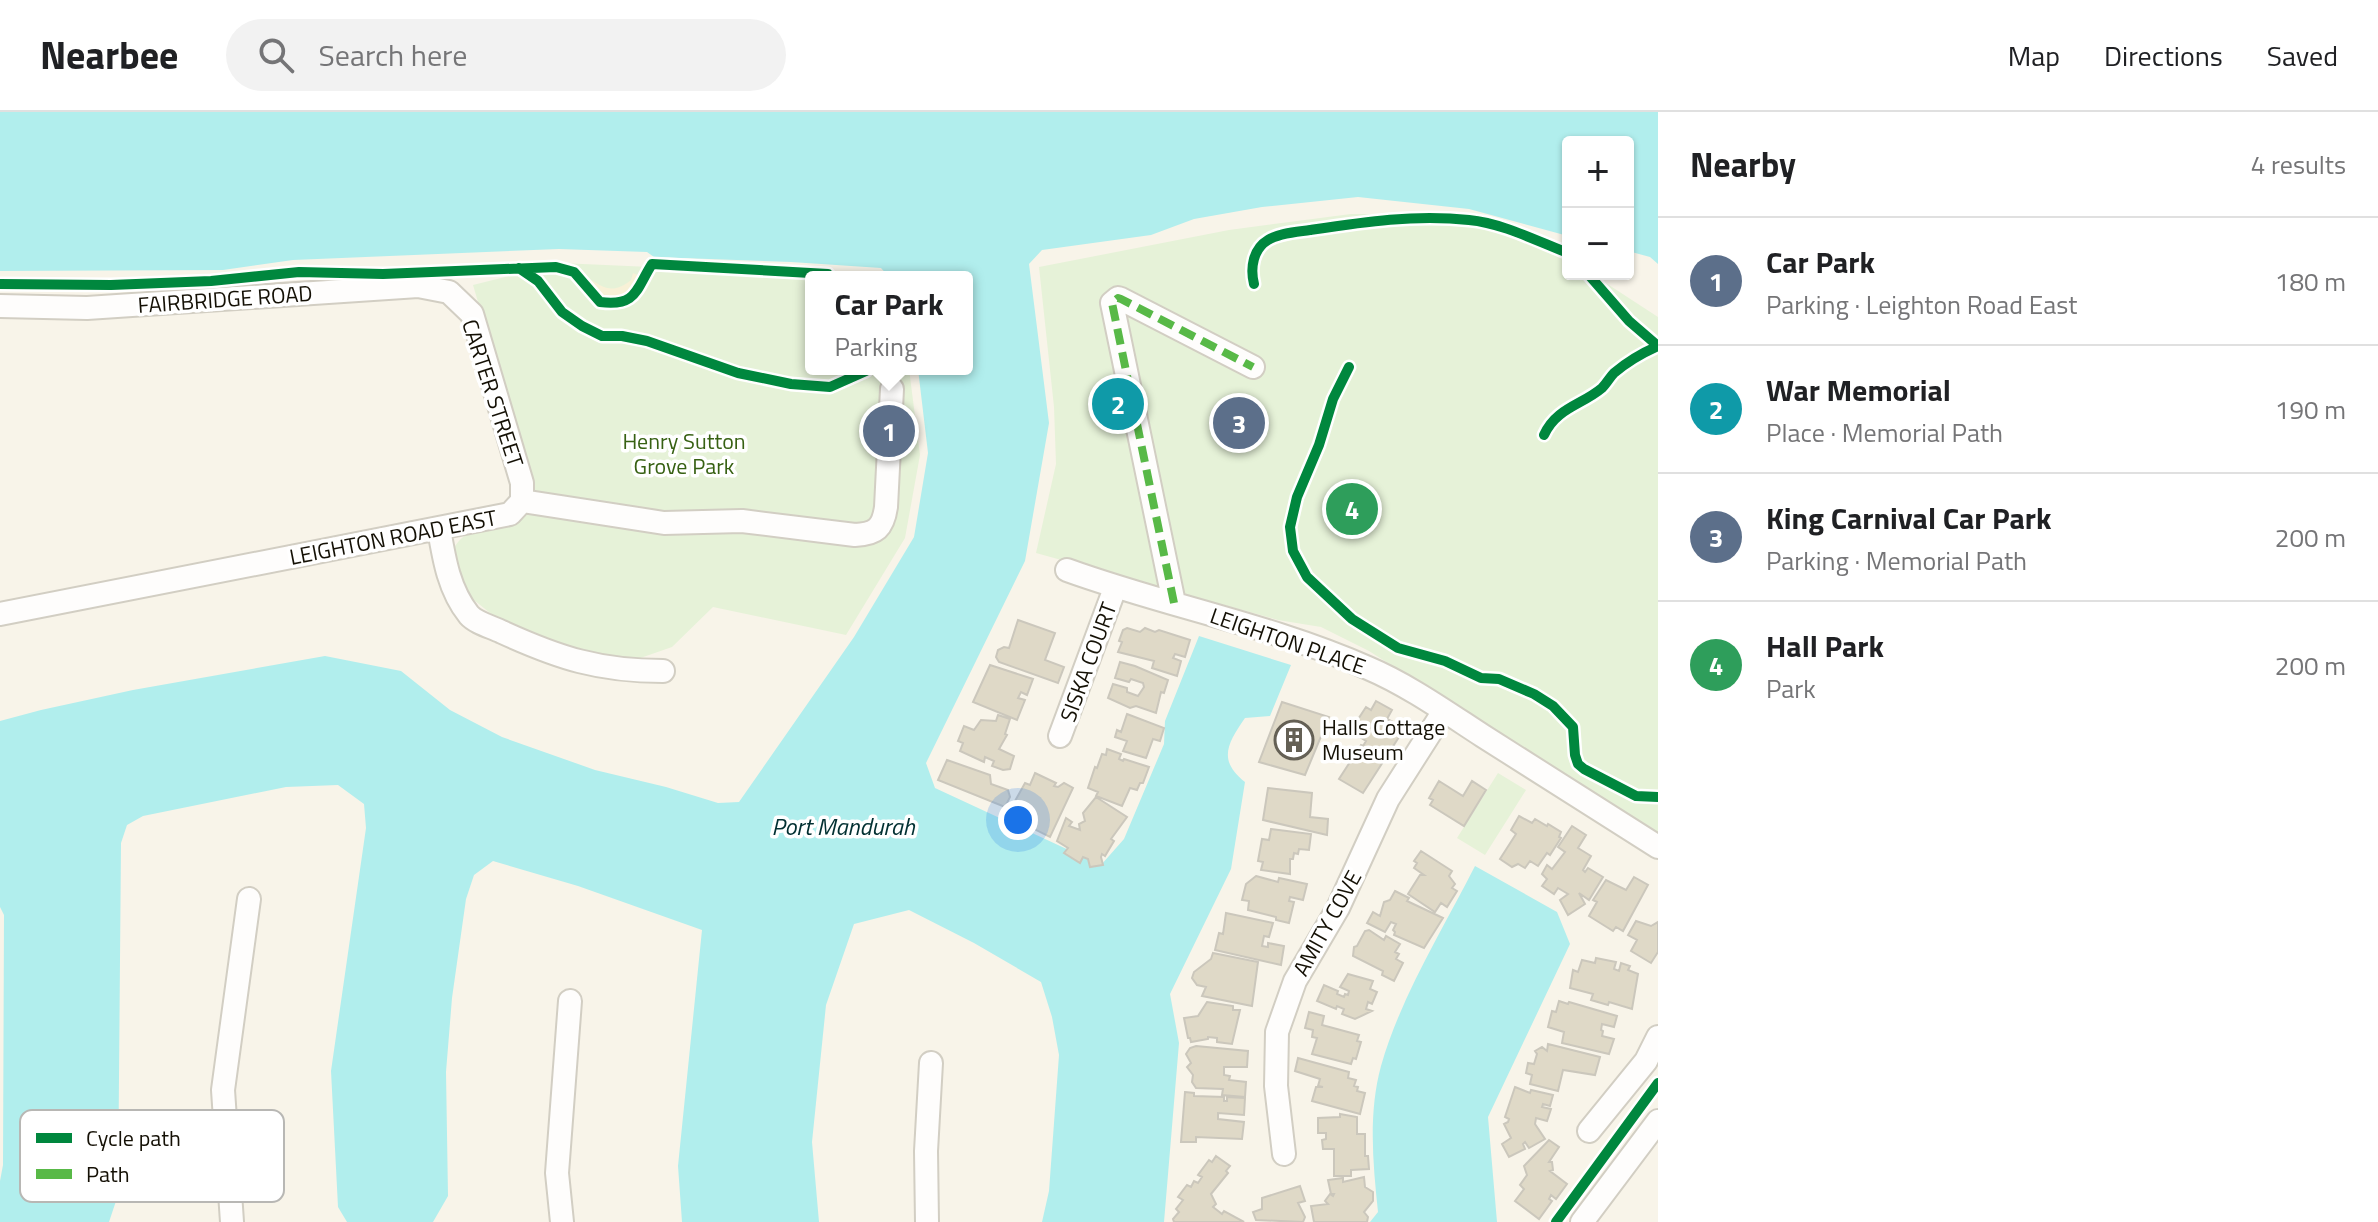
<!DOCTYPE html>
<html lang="en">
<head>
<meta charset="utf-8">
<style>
  :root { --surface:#fff; --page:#f2f2f2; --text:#202124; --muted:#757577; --line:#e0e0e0; --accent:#d93025 }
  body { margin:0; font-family:"Titillium Web",sans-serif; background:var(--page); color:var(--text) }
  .controls { position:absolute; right:24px; top:24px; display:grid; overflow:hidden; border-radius:8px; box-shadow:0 2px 6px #0004 }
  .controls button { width:72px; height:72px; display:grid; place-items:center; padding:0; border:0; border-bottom:2px solid var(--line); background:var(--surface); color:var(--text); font:40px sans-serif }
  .you { position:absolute; left:1018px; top:708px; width:28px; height:28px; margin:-20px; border:6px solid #fff; border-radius:50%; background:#1a73e8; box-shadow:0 0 0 12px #1a73e833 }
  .badge { display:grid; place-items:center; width:52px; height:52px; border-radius:50%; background:var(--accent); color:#fff; font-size:26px; font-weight:700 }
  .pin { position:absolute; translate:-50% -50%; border:4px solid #fff; box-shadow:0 2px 8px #0006 }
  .popup { position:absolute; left:805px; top:159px; width:168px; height:104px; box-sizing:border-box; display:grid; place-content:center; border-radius:8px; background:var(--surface); filter:drop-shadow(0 2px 6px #0005); font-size:26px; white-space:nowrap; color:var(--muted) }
  .popup b { font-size:30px; color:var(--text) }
  .popup::after { content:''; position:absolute; left:50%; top:100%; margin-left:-16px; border:16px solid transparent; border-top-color:var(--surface) }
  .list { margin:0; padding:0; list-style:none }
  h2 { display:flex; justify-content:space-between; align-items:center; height:104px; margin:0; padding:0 32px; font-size:34px }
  h2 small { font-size:26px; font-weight:400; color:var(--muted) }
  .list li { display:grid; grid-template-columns:52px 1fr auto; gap:24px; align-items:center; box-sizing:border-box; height:128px; padding:0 32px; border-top:2px solid var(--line) }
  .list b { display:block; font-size:30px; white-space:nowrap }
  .list p { margin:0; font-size:26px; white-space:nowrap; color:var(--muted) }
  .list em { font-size:26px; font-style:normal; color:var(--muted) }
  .icon { flex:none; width:44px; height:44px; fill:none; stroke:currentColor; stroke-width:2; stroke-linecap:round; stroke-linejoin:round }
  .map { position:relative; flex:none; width:1658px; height:1110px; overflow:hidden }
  header { display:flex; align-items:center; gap:48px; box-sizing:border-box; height:112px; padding:0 40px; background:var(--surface); border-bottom:2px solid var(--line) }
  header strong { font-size:38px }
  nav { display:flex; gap:44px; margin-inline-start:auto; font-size:28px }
  .search { width:560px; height:72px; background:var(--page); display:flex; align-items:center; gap:20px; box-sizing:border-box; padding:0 28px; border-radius:44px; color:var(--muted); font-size:30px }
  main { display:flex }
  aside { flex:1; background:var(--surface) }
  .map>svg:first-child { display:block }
  .green { fill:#e6f2d8 }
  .sand { fill:#f8f1d7 }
  .water { fill:#b1eeed }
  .building { fill:#dfd9c7; stroke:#cbc7bc; stroke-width:2 }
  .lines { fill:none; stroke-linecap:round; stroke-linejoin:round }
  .minor-casing { stroke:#d2cec3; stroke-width:26 }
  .minor { stroke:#fefdfc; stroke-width:22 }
  .quiet { stroke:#58b947; stroke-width:8; stroke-dasharray:16 8; stroke-linecap:butt }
  .cycleway-casing { stroke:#fff; stroke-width:15 }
  .cycleway { stroke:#00873e; stroke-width:10 }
  .labels { text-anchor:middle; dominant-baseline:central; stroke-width:7; stroke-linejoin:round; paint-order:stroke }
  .street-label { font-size:22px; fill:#141005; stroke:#fff }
  .park-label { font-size:22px; fill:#376113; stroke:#fff }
  .poi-label { font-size:22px; fill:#141005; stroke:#fff; text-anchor:start }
  .water-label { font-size:24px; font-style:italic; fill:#023032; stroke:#fff }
  .key { fill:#fff; stroke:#b8b7b4; stroke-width:2 }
  .key-label { font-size:22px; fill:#141005 }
</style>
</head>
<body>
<header>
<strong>Nearbee</strong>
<div class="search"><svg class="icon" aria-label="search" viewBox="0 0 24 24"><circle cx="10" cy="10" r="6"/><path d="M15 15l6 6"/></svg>Search here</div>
<nav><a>Map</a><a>Directions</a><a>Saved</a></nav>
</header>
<main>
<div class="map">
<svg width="1658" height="1110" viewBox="0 0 1658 1110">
  <rect width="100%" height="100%" fill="#f8f4e9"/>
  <!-- green -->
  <path class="green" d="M1351 102H1400L1481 113 1566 145 1568 146V162H1592L1658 205V723L1369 539 1321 515 1278 508 1036 441 1056 352 1054 295 1039 155 1229 118Z
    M560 151 878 165H811V257H909L920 343 905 426 846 523 713 495 672 535 626 551 580 543 495 505 469 484 451 444C460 414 486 418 514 412L534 379 473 173Z
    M1498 661 1526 678 1485 743 1457 726Z"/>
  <!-- sand -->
  <path class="sand" d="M633 161 642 165 636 180 617 191 601 185 586 165C605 176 612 183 631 168Z"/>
  <!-- water -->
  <path class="water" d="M0 0H1658V152L1650 145 1628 139V30H1568V124L1469 97 1358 85 1262 95 1194 107 1151 123 1042 138 1029 152 1049 311 1025 449 926 651 935 676 1101 753 1124 727 1164 632 1165 609 1199 524 1291 553 1270 604 1245 606C1228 631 1217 648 1245 670L1231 757 1170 882 1179 931 1164 1110H1042L1049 1079 1059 943 1052 905 1041 870 974 831 909 798 854 812 826 893 812 1030 819 1110H682L678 1054 702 818 578 774 493 749 474 763 466 787 452 886 446 960 448 1084 433 1110H347L338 1095 331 959 366 716 364 692 338 673 286 675 143 704 127 713 121 731 118 1083 109 1110H0V1069L3 1053 4 803 0 795V609L41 598 133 578 325 544 401 559 450 598 502 625 595 658 666 675 718 691 739 690 854 525 914 425 928 341 918 257H967V165H889L881 156 791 150 654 145 647 140 559 137 293 148 223 158 0 159Z
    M1475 754 1557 800 1570 832 1488 1005 1497 1110H1370L1378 1100C1373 1052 1368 1002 1381 954 1401 884 1442 819 1475 754Z"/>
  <!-- building -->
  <path class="building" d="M1018 508 1055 521 1045 548 1064 555 1058 571 999 550 996 545 998 538 1004 535 1009 536Z
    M1127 516 1140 520 1145 516 1155 520 1159 518 1190 528 1185 545 1175 542 1173 546 1181 549 1177 564 1152 556 1154 549 1118 540 1122 530 1119 529 1123 518Z
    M1120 550 1135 554 1168 568 1164 581 1161 580 1156 601 1136 594 1130 596 1108 586 1113 572 1127 576V580L1138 584 1144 575 1143 571 1131 567 1129 570 1115 566Z
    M990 553 1033 567 1027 583 1021 580 1018 586 1025 588 1017 608 973 590Z
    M1376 589 1392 598 1387 607 1397 612 1399 625 1363 681 1339 667 1361 633 1363 634 1366 629 1352 620 1355 612 1366 595 1371 598Z
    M1282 590 1329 605 1305 663 1259 650Z
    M1127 602 1164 616 1160 629 1153 627 1146 646 1123 639 1127 629 1115 625 1117 618 1121 620Z
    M998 603 1010 607 1005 622 1007 623 999 637 1014 644 1010 657 1003 658 992 654 994 649 985 645 984 650 960 639 963 631 958 629 964 614 974 618 981 608 996 609Z
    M1107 637 1121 642 1119 647 1123 649 1124 647 1149 655 1143 671H1140L1137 678 1130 676 1122 694 1096 684 1098 680 1088 676 1095 655 1097 656 1102 642 1106 643Z
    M947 648 990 663 991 672 1008 678 1010 685 1005 695 938 668Z
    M1035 661 1056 671 1054 674 1058 675 1064 671 1073 676 1050 725 1012 706 1019 691 1015 689 1025 671 1030 673Z
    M1439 669 1463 684 1472 669 1486 678 1464 714 1430 693 1433 688 1429 686Z
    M1268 676 1312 681 1310 705 1328 707 1327 723 1263 708Z
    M1096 685 1127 705 1111 727 1114 729 1105 744 1102 742 1101 745 1103 753 1090 755 1088 747 1083 745 1080 751 1064 741 1068 736 1057 729 1066 706 1072 710 1069 714 1080 718 1079 712 1085 709 1083 701Z
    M1519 704 1532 711 1535 707 1547 714 1548 712 1561 720 1559 725 1561 726 1550 743 1547 741 1538 754 1530 749 1525 756 1518 752 1512 755 1500 747 1516 722 1511 718Z
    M1572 714 1586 723 1578 736 1591 744 1583 758 1585 760 1588 756 1603 765 1589 788 1579 781 1585 792 1568 803 1560 788 1568 782 1558 776 1554 782 1542 774 1547 767 1542 762 1547 753 1552 757 1565 740 1558 735Z
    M1271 717 1311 722 1309 738 1299 737 1298 742 1294 741 1293 747H1290V762L1261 758 1263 750 1258 749 1262 727 1269 728Z
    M1421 739 1452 759 1449 764 1455 772 1452 776 1457 779 1447 795 1441 791 1435 800 1408 782 1420 763H1424L1414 756 1417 751 1414 749Z
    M1256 764 1278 770 1279 766 1307 772 1303 788 1290 785 1289 789 1294 790 1289 811 1276 808V805L1248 798 1249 789 1242 788 1246 772Z
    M1634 765 1648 773 1623 819 1616 815 1613 819 1589 804 1597 790 1593 788 1606 768 1626 778Z
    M1395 779 1409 786 1407 789 1443 806 1424 836 1394 823 1395 820 1393 818 1396 812 1391 810 1385 820 1367 811 1373 800 1380 804 1384 790 1390 788Z
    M1226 801 1273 811 1269 825 1264 824 1262 834 1268 835V831L1284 834 1281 853 1215 838 1219 821 1223 822Z
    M1636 809 1651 814 1658 810V840L1651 851 1631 839 1637 828 1628 823Z
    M1369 818 1384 828 1386 824 1400 832 1395 840 1399 842 1396 847 1403 851 1394 869 1382 863 1383 859 1353 844 1354 835 1357 834 1365 819Z
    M1213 841 1258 850 1252 894 1202 884 1206 875 1197 873 1192 866 1194 860 1211 847Z
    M1596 846 1616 850 1614 857 1619 859 1621 851 1630 854 1628 858 1638 862 1632 897 1609 890 1608 893 1591 888 1593 882 1570 876 1573 858 1578 860 1582 848 1595 851Z
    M1348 862 1373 869 1370 877 1377 880 1372 892 1368 890 1366 897 1372 899 1355 907 1342 902 1344 897 1337 894 1336 897 1317 889 1324 873 1338 879 1337 882 1344 885 1345 882 1348 883 1349 879 1340 875Z
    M1559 889 1568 892 1569 890 1617 904 1614 915 1602 912 1601 918 1603 919 1602 924 1614 927 1609 942 1562 931 1564 920 1548 915 1552 899 1556 900Z
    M1207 890 1233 894V898H1240L1232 932 1217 930V926L1208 925V927L1191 930 1190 926H1188L1184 906 1198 904Z
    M1309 900 1324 904 1322 913 1359 923 1357 929 1361 930 1356 947 1353 946 1351 952 1312 942 1317 926 1312 925 1313 918 1305 916Z
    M1548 932 1600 945 1595 963 1563 958 1558 979 1530 972 1532 963 1526 961 1528 951 1534 952 1537 942 1535 939 1542 935 1547 939Z
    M1196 934 1248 939 1247 955H1224V963L1230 964 1229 968 1246 970 1245 985 1222 983 1223 977 1196 976 1192 970 1193 963 1187 955 1191 951 1186 942 1190 936Z
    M1298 946 1349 960 1348 966 1356 968 1354 974 1358 975 1357 979 1365 981 1360 1002 1312 989 1316 975H1323L1318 974 1320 967 1295 959Z
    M1515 975 1530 981 1531 978 1553 983 1550 994 1543 992 1542 995 1551 997 1547 1009 1536 1006 1535 1012 1545 1027 1529 1036 1525 1030 1523 1032 1525 1037 1509 1045 1502 1032 1511 1026 1504 1012 1508 1010 1509 1007 1505 1005Z
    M1185 980 1194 981V984L1224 985V989H1227V985L1245 986 1244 1003 1218 1001V1007L1244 1010 1242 1027 1196 1025V1030H1181Z
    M1340 1002 1357 1005V1022H1365V1044H1368L1369 1057 1351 1058V1064H1334V1037H1323L1322 1028 1326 1027V1021H1318V1006L1340 1005Z
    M1549 1028 1559 1035 1549 1050H1552L1553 1058 1550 1059 1567 1072 1556 1087 1551 1083 1549 1087 1552 1089 1539 1107 1515 1089 1524 1077 1520 1073 1527 1063 1524 1054Z
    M1216 1044 1230 1054 1226 1059 1228 1061 1211 1082 1216 1092 1213 1095 1222 1102 1224 1099 1244 1110H1174L1173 1107 1179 1100 1176 1097 1183 1088 1178 1085 1187 1073 1191 1075 1194 1069 1198 1071 1202 1065 1198 1063 1209 1048 1212 1050Z
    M1364 1065 1365 1075 1373 1080V1089L1364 1100 1368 1105 1367 1110H1314L1311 1094 1328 1092 1325 1089 1330 1082 1333 1084 1334 1082H1331L1328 1068 1343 1066V1070Z
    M1300 1074 1305 1089 1298 1091 1305 1105 1303 1110 1256 1108 1253 1100 1262 1097V1086Z"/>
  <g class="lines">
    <defs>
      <path id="minor" d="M0 194 87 196 418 174 449 180 472 202 522 371V389
        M522 389 664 411 742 409 855 423C876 422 883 416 886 395L892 277
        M439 417C444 447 449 478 469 503 476 511 492 515 502 520 559 546 599 559 663 559
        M1067 458C1166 494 1271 513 1368 556 1408 573 1446 600 1483 624 1541 661 1600 698 1658 735
        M1174 491 1112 191 1118 186 1121 187 1253 255
        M0 502 510 402 522 389
        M1060 624 1115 476
        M1589 1019 1646 949 1658 925
        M1284 1042 1276 974 1277 920 1295 869 1338 796 1388 687 1444 599
        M232 1110 223 978 249 787
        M562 1110 557 1061 570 889
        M927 1110 926 1039 931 951
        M1582 1110 1658 1009"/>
    </defs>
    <!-- minor casing -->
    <use href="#minor" class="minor-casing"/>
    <!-- minor -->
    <use href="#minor" class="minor"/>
    <!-- quiet -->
    <path class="quiet" d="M1174 491 1112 191 1118 186 1121 187 1253 255"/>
    <defs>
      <path id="cycleway" d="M519 156 538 169 562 200 582 214 602 224H622L647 229 738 261 791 272 830 275 866 259
        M1588 162 1629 209 1658 234
        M0 172 111 173 211 169 299 160 383 162 556 155 574 160 600 190C637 195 636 177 652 152L828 162 830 165
        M1254 172C1250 156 1253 137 1268 128 1279 121 1296 120 1310 118 1363 110 1415 102 1469 108 1502 111 1537 129 1568 141
        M1349 255 1333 287 1319 333 1297 385 1290 415 1293 439 1307 465 1352 507 1398 536 1445 549 1481 566 1499 567 1534 582 1553 594 1573 615 1575 643 1578 652 1584 657 1636 684 1658 685
        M1544 323C1556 296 1582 293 1602 276 1607 271 1610 265 1614 261 1628 249 1642 241 1658 234
        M1556 1110 1658 971"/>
    </defs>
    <!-- cycleway casing -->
    <use href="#cycleway" class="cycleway-casing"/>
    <!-- cycleway -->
    <use href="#cycleway" class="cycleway"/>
  </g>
  <!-- icons -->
  <defs>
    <symbol id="building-ring" viewBox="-11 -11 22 22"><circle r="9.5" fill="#fff" stroke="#646055" stroke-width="1.5"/><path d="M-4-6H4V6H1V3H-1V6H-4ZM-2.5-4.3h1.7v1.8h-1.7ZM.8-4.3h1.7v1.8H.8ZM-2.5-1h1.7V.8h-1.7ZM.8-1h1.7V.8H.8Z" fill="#646055"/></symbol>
  </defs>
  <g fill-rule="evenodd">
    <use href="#building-ring" x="1272" y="606" width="44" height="44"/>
  </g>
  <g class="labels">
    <!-- street labels -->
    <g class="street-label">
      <text transform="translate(225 187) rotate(-4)">FAIRBRIDGE ROAD</text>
      <text transform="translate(493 281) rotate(72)">CARTER STREET</text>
      <text transform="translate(393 425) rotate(-11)">LEIGHTON ROAD EAST</text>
      <text transform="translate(1288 529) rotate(19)">LEIGHTON PLACE</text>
      <text transform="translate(1088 550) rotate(-70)">SISKA COURT</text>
      <text transform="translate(1327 811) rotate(-61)">AMITY COVE</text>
    </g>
    <!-- park labels -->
    <g class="park-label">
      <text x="684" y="329">Henry Sutton<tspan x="684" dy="25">Grove Park</tspan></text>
    </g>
    <!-- poi labels -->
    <g class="poi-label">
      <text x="1322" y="615">Halls Cottage<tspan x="1322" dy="25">Museum</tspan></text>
    </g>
    <!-- water labels -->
    <g class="water-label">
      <text x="843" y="714">Port Mandurah</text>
    </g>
  </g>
  <!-- legend -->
  <rect x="20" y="998" width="264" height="92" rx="12" class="key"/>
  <rect x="36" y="1021" width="36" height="10" fill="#00873e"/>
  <rect x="36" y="1057" width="36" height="10" fill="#58b947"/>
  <g class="key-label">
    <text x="86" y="1034">Cycle path</text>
    <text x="86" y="1070">Path</text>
  </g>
</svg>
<div class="controls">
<button>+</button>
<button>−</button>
</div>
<div class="you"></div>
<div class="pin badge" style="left:889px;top:319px;background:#5c6f8a">1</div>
<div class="popup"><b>Car Park</b>Parking</div>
<div class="pin badge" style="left:1118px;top:292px;background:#0f9aa8">2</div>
<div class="pin badge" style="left:1239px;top:311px;background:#5c6f8a">3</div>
<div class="pin badge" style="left:1352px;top:397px;background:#2e9e5b">4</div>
</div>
<aside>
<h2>Nearby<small>4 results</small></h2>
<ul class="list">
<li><span class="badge" style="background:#5c6f8a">1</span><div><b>Car Park</b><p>Parking · Leighton Road East</p></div><em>180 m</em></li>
<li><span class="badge" style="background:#0f9aa8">2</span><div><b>War Memorial</b><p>Place · Memorial Path</p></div><em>190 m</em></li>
<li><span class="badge" style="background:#5c6f8a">3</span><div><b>King Carnival Car Park</b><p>Parking · Memorial Path</p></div><em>200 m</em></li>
<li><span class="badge" style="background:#2e9e5b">4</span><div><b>Hall Park</b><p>Park</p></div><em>200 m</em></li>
</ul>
</aside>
</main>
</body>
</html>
